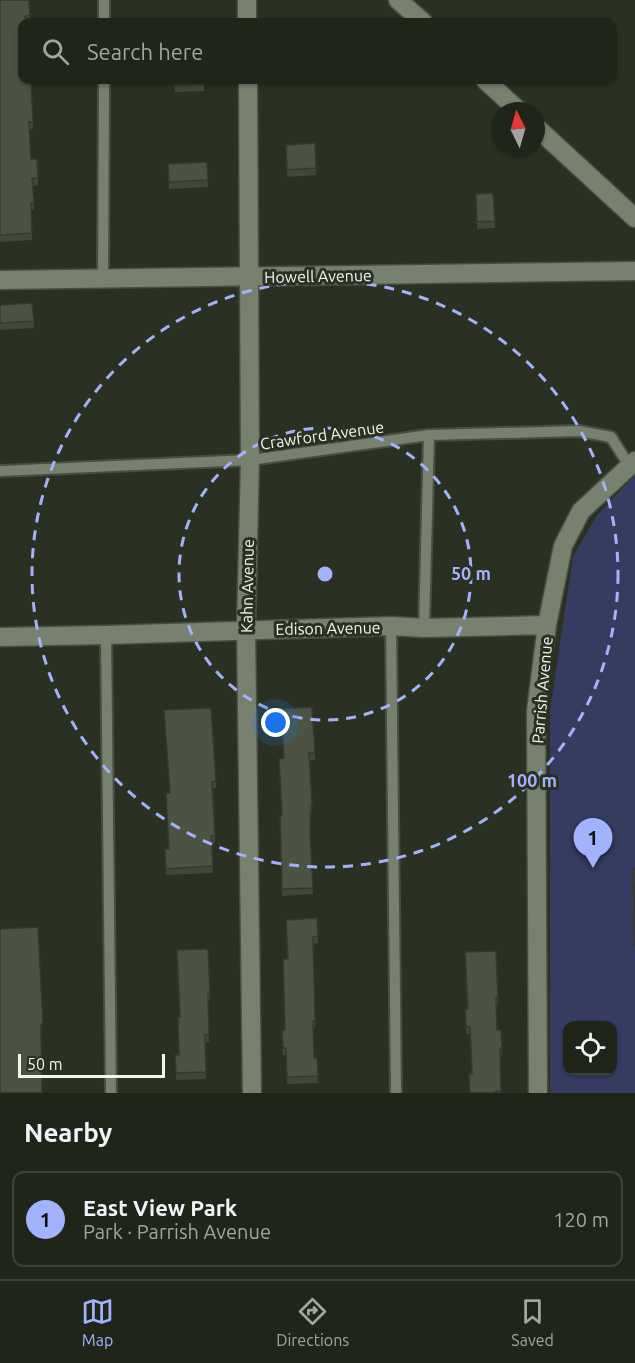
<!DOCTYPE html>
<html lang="en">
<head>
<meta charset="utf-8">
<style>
  :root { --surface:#20251a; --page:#2d3127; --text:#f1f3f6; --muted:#a2a5a2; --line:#3d4239; --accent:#a2b2fd }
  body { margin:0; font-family:Ubuntu,sans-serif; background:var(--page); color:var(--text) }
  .controls { position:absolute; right:18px; bottom:18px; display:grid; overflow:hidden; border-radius:12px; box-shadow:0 2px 4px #0004 }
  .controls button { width:54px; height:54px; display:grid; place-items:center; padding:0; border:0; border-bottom:2px solid var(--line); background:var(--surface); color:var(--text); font:30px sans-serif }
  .compass { position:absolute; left:491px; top:102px; width:54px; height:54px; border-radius:50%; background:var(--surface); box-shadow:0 2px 4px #0004; rotate:355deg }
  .scale { position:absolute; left:18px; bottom:15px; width:147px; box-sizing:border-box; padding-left:6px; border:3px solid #f2f7ed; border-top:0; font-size:16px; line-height:21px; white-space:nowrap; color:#f2f7ed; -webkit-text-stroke:4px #2b3122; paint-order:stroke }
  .you { position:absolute; left:276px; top:723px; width:21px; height:21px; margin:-15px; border:4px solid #fff; border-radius:50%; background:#1a73e8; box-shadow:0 0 0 9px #1a73e833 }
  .badge { display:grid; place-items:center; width:39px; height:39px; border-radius:50%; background:var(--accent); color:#111; font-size:20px; font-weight:700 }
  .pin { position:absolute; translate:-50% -50px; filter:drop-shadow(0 2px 3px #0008) }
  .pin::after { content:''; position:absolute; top:32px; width:21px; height:18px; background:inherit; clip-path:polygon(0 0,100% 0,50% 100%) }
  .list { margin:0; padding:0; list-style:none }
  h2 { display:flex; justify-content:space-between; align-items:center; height:78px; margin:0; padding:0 24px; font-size:26px }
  h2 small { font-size:20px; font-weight:400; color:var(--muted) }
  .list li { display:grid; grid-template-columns:39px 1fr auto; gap:18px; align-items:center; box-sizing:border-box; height:96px; margin:0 12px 12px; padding:0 12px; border:2px solid var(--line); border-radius:12px }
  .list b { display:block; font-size:22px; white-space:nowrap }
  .list p { margin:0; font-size:20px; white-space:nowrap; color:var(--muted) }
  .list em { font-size:20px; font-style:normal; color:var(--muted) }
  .icon { flex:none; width:33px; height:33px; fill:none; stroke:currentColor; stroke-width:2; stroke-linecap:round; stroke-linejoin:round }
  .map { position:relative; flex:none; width:635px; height:1093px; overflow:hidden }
  .search { position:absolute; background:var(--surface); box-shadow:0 2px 4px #0004; left:18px; right:18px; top:18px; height:66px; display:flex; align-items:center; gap:15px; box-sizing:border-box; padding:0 21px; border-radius:12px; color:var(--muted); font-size:22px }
  .sheet { height:186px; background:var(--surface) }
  nav { display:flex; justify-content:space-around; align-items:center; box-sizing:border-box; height:84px; border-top:2px solid var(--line); background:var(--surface); font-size:16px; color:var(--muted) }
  nav a { display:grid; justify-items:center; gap:3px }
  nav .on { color:var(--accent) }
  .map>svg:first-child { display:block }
  .park { fill:#353c60; fill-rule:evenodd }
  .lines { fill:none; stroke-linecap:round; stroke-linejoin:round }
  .service-casing { stroke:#494e41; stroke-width:14 }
  .minor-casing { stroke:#494e41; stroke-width:21 }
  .tertiary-casing { stroke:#494e41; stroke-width:21 }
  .service { stroke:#78806e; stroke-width:10 }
  .minor { stroke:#78806e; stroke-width:18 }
  .tertiary { stroke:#78806e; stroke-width:18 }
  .wall { fill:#414739 }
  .building { fill:#4c5342; stroke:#353a2e; stroke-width:1.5 }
  .ring { fill:none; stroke:#a2b2fd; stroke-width:3; stroke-dasharray:10 8 }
  .labels { text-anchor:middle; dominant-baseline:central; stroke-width:6; stroke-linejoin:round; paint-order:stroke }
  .street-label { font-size:16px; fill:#f2f7ed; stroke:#2b3122 }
  .centre { fill:#a2b2fd; stroke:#2b3122; stroke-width:3 }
  .ring-label { font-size:18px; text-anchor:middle; font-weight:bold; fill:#a2b2fd; stroke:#2b3122; stroke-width:6; stroke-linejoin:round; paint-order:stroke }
</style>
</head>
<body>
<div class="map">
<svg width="635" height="1093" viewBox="0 0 635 1093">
  <rect width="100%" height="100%" fill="#2b3122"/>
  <!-- park -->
  <path class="park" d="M635 475V1093H550V710L573 556 598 514ZM568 1026H612V1070H568Z"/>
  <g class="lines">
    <defs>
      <path id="service" d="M104 22V0
        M103 278 104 80
        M0 471 250 460 429 435 579 431 611 437 630 467
        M391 626 396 1093
        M424 628 429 435
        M106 635 111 1093"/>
      <path id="minor" d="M247 0V22
        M248 80 250 460 246 629 252 1093
        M0 280 635 271
        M0 637 106 635 391 626 424 628 547 625
        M538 1093 536 711 547 625 563 546 581 511 635 461"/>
      <path id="tertiary" d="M398 0 423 22
        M485 80 519 111
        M536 127 635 218"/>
    </defs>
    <!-- service casing -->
    <use href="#service" class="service-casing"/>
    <!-- minor casing -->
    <use href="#minor" class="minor-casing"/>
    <!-- tertiary casing -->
    <use href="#tertiary" class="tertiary-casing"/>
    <!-- service -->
    <use href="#service" class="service"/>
    <!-- minor -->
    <use href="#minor" class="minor"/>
    <!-- tertiary -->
    <use href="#tertiary" class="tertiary"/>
  </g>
  <!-- wall -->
  <path class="wall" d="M0 0H29L30 22H22L33 122V129H29L31 159 38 178V185L33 186 34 210H31L32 240 0 242Z
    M174 80 204 84V91L175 92Z
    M286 145 316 168V175L287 177Z
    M207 162 208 187 169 189 168 164Z
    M476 194 495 221V228L477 229Z
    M32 303 34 328 0 330V305Z
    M164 710 216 781V788H213L215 836V843H212L213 873 166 875 165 849H168L170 793Z
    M281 715 315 753V760H310L312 805V812H311L310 833 313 894 282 896 280 815H282L284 758Z
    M317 918 318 943 313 944 315 1021V1028H313L314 1058H317L318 1083 287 1084 286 1055H283L282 1037 285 1030 287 959Z
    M208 949 210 1000H208L209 1042H205L206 1079 176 1080 175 1055H179L180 1017Z
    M465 952 498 998V1005H496L497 1030H501L502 1055H500L501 1093H470L472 1074 470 1034H466L465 1009H467Z"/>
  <!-- building -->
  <path class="building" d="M0 0H29L30 15 25 16 26 22H22V80H31L33 122H29L31 159H37L38 178 32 179 34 203H31L32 233 0 235Z
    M174 80H203L204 84 175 85Z
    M315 143 316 168 287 170 286 145Z
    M207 162 208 180 169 182 168 164Z
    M493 193 495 221 477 222 476 194Z
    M32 303 34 321 0 323V305Z
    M312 707 315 753H309L312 805H311L310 832 313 888 282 889 280 815H282L279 759 284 758 281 709Z
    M211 708 216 781 212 782 215 836H211L213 866 166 869 165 849H169L166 793H170L164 710Z
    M633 869H635V946Z
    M317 918 318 936 313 937 315 1021H313L314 1058H317L318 1076 287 1077 286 1048H283L282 1030H285L283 959H288L286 920Z
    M38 927 43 1024H41L42 1093H0V929Z
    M208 949 210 994H208L209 1035H205L206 1072 176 1073 175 1055H179L178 1018 180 1017 177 950Z
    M496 951 498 998H496L497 1030H501L502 1048H500L501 1091H496V1093H470L469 1074H472L470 1027H466L465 1009H468L465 952Z"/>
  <!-- distance rings -->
  <g class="ring">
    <circle cx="325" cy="574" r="146"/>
    <circle cx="325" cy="574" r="293"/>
  </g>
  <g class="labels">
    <!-- street labels -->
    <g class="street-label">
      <text transform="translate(318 276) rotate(-1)">Howell Avenue</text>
      <text transform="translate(322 435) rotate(-8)">Crawford Avenue</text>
      <text transform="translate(247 586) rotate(-89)">Kahn Avenue</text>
      <text transform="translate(328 628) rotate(-1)">Edison Avenue</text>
      <text transform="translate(542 690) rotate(-85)">Parrish Avenue</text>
    </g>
  </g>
  <circle cx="325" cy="574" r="9" class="centre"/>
  <g class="ring-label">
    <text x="471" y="580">50 m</text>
    <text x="532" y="787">100 m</text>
  </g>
</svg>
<div class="controls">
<button><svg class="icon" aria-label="locate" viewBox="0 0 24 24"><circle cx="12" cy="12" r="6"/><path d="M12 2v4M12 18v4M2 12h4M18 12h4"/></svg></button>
</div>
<svg class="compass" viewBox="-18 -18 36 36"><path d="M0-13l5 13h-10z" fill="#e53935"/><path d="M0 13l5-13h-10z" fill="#a2a5a2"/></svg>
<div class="scale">50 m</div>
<div class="you"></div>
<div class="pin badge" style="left:593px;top:868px">1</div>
<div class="search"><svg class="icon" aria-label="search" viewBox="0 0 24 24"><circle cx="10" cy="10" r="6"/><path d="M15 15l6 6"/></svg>Search here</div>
</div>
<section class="sheet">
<h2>Nearby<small></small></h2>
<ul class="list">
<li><span class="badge">1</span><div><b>East View Park</b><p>Park · Parrish Avenue</p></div><em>120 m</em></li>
</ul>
</section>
<nav>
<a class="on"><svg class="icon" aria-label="map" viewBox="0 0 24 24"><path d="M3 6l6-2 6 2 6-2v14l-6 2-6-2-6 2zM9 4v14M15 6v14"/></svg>Map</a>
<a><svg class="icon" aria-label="directions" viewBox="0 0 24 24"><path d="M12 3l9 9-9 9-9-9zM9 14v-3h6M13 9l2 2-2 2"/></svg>Directions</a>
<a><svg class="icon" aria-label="saved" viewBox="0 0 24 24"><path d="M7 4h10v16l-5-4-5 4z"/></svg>Saved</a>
</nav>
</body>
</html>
